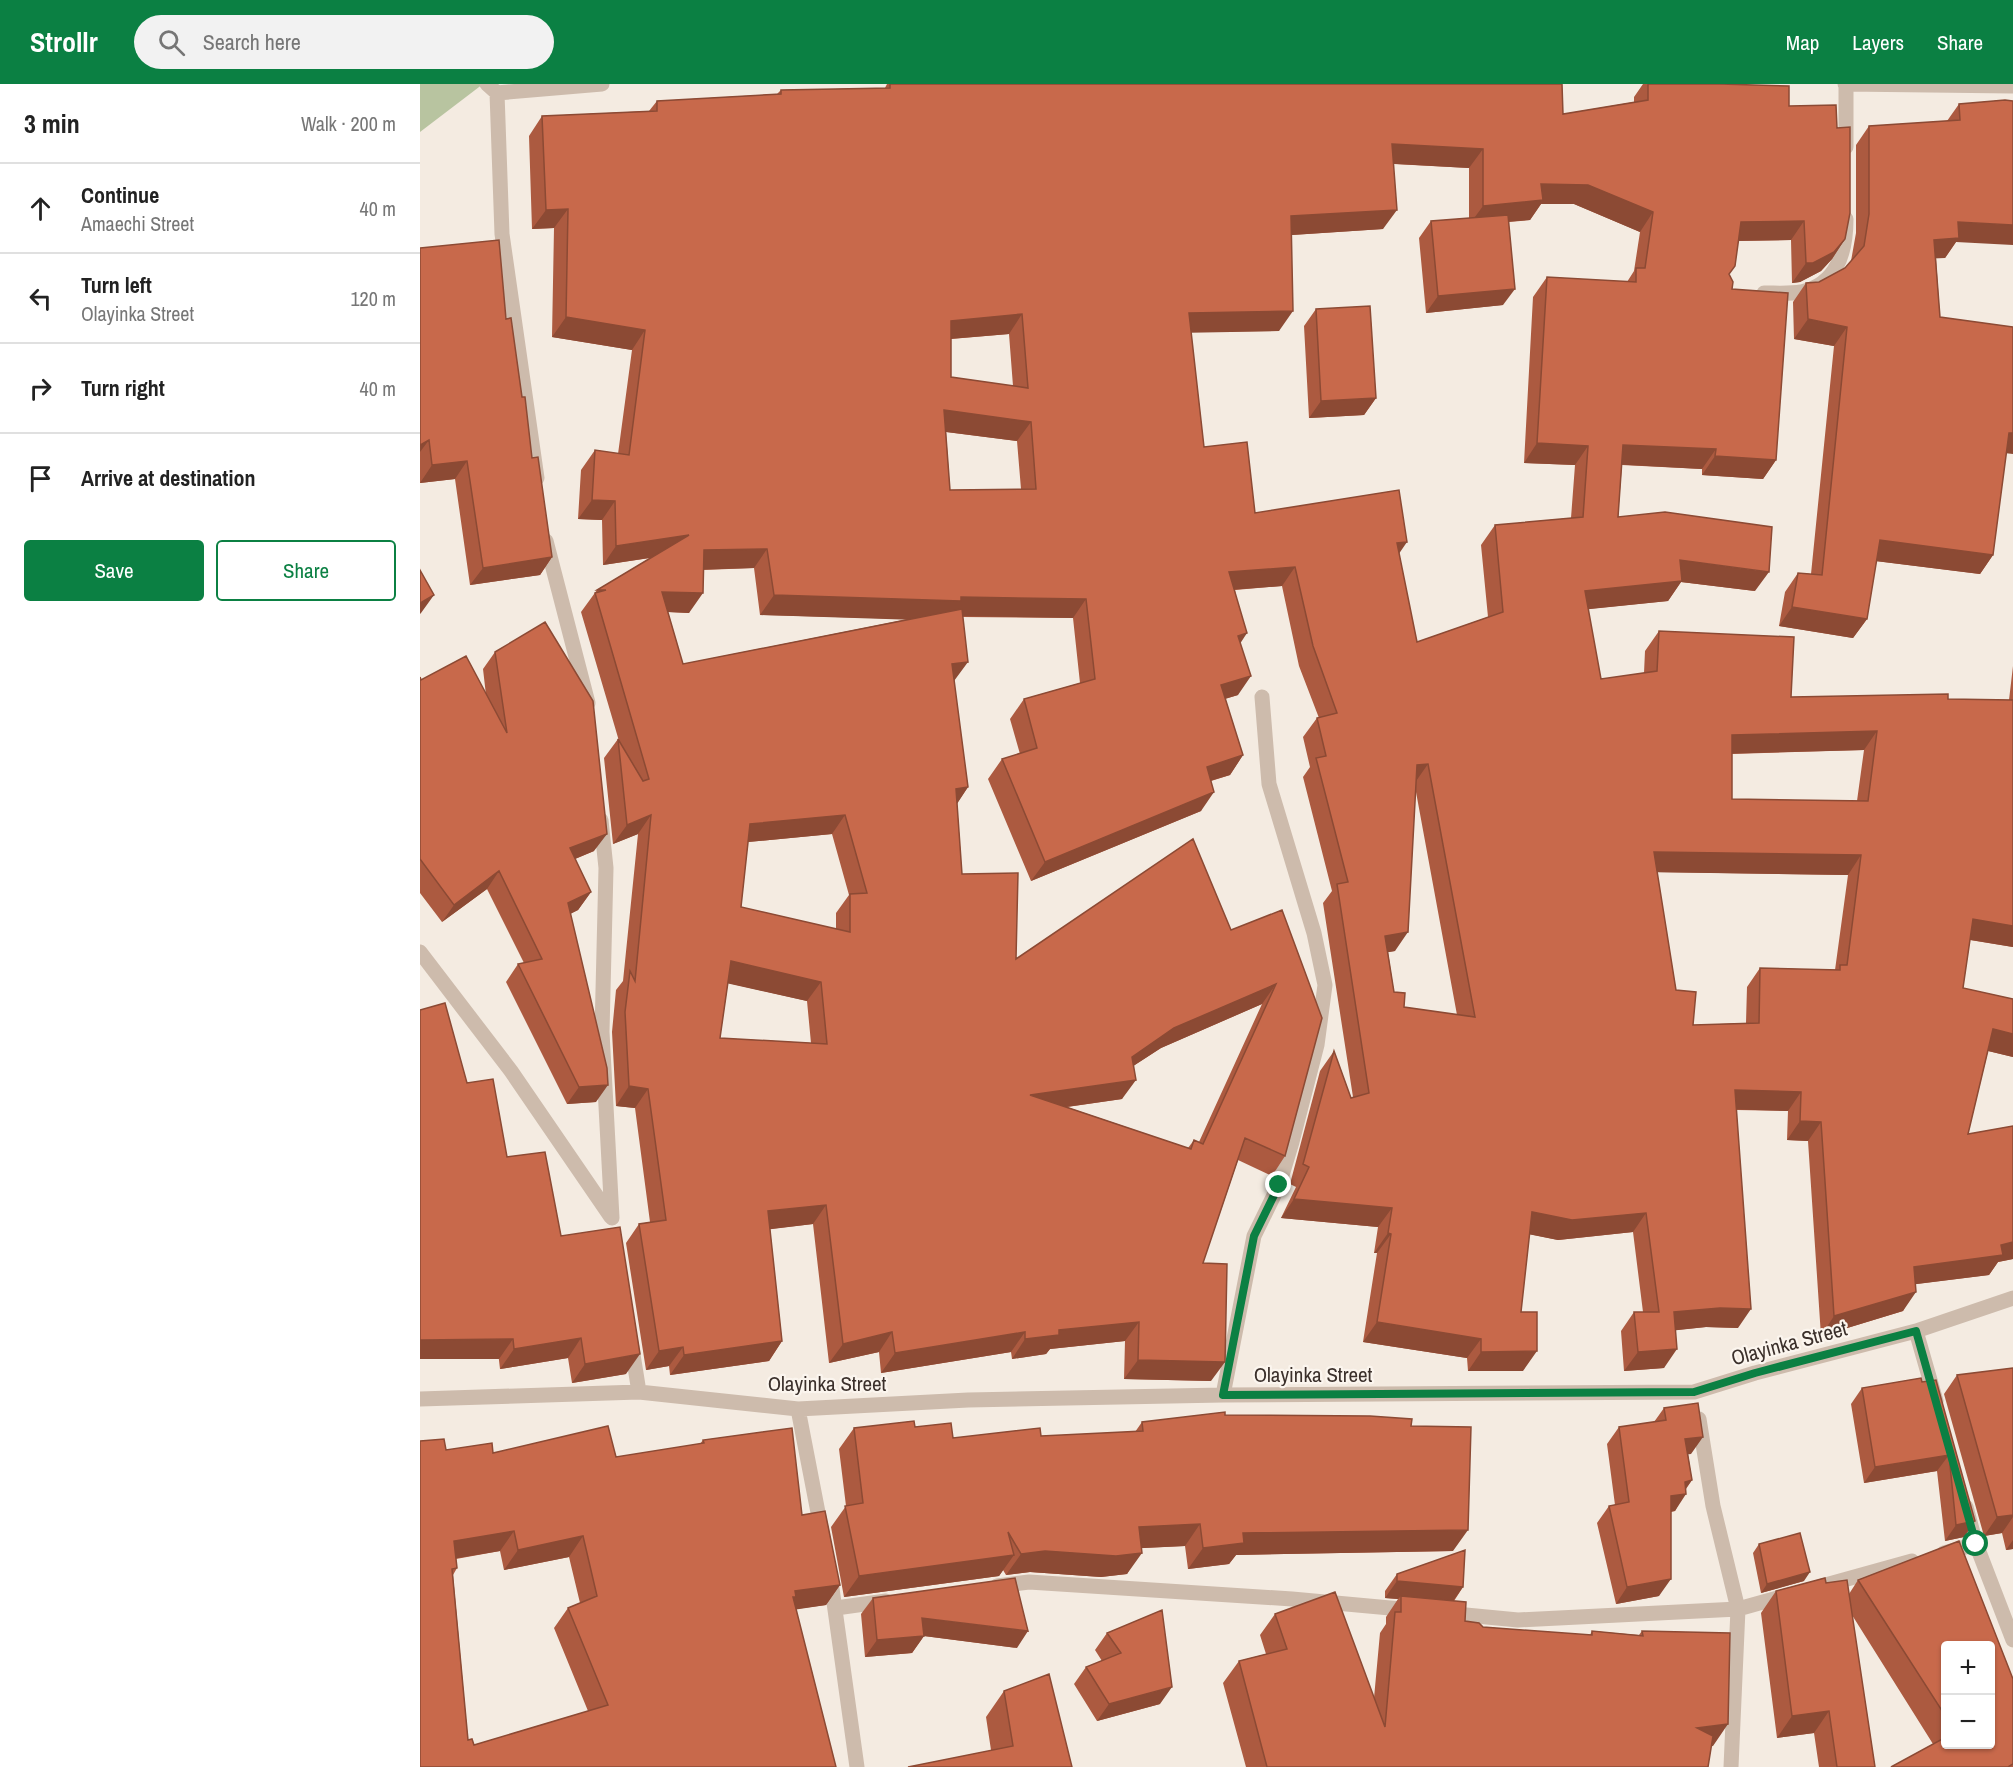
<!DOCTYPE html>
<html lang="en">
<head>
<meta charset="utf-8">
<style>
  :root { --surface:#fff; --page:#f2f2f2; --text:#222; --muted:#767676; --line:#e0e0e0; --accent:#0b8043 }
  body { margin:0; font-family:"Archivo Narrow",sans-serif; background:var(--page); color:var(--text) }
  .controls { position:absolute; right:18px; bottom:18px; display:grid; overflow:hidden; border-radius:6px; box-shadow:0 2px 4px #0004 }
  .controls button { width:54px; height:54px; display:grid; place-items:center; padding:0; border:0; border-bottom:2px solid var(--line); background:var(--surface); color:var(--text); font:30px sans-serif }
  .stop { position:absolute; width:18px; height:18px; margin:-14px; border:4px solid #0b8043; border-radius:50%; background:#fff }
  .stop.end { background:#0b8043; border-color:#fff; box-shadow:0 2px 6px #0008 }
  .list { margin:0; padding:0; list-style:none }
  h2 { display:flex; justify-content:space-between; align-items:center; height:78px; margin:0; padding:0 24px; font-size:26px }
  h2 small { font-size:20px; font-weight:400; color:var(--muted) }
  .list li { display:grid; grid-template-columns:39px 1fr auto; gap:18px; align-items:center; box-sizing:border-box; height:90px; padding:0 24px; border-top:2px solid var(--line) }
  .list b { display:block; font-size:22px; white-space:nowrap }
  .list p { margin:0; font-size:20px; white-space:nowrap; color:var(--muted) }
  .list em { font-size:20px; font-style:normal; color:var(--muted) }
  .actions { display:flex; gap:12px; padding:18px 24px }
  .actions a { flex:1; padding:14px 0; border:2px solid var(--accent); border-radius:6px; text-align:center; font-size:21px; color:var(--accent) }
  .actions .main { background:var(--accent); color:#fff }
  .icon { flex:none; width:33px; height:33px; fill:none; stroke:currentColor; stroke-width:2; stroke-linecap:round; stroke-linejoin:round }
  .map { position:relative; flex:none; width:1593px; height:1683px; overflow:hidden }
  header { display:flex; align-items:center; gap:36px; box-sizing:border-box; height:84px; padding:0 30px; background:var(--accent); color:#fff }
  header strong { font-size:28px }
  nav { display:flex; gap:33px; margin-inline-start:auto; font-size:21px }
  .search { width:420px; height:54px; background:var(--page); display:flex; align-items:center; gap:15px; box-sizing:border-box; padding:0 21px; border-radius:33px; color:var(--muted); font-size:22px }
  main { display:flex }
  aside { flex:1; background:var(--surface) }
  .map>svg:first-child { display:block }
  .green { fill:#b8c4a0 }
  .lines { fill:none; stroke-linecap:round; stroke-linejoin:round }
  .minor { stroke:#cdbbac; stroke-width:15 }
  .wall { fill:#ac5a40; fill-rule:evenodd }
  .shaded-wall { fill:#8c4a34 }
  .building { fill:#c8694b; stroke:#8c4a34; stroke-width:1.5; fill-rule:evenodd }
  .route { stroke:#0b8043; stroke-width:8 }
  .labels { text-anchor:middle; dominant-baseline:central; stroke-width:4.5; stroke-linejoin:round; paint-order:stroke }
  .street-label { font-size:21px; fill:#3b302b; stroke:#fbf5ee }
</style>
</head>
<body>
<header>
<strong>Strollr</strong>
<div class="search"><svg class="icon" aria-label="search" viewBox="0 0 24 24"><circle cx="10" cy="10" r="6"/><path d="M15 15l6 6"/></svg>Search here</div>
<nav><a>Map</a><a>Layers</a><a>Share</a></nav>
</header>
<main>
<aside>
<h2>3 min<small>Walk · 200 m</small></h2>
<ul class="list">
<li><svg class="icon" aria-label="ahead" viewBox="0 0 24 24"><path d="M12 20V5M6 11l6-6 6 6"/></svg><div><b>Continue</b><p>Amaechi Street</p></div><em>40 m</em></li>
<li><svg class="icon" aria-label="left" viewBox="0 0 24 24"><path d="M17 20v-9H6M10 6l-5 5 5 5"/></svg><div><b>Turn left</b><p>Olayinka Street</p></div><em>120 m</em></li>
<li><svg class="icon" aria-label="right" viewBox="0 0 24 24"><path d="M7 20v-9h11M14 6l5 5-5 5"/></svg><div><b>Turn right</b></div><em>40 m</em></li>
<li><svg class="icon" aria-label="arrive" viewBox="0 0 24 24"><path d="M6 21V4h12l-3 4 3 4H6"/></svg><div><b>Arrive at destination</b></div></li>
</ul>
<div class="actions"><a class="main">Save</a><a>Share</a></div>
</aside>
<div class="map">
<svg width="1593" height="1683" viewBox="0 0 1593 1683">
  <rect width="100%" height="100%" fill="#f4ebe1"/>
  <!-- green -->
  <path class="green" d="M0 0H63L0 48Z"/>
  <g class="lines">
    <!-- minor -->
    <path class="minor" d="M67 0 77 9 82 150 117 394
      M1425 0 1593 2
      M1426 0V63
      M77 9 182 0
      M1344 209C1356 209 1370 210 1381 208 1418 200 1426 167 1426 135
      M126 457 168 619
      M181 736 186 784 182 948 192 1134
      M0 868 91 987 191 1133
      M1496 1247 1516 1317
      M211 1258 219 1308
      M803 1311 834 1152 859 1101 872 1058 897 961 905 901 894 849 849 700 842 613
      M0 1315 219 1308 378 1325 548 1316 803 1311 1274 1308 1335 1289 1496 1247 1593 1214
      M378 1325 402 1449
      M1279 1335 1293 1422 1318 1525 1311 1683
      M1546 1423 1556 1460 1593 1556
      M1524 1469 1556 1460
      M410 1490 437 1683
      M577 1502 609 1498 872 1515 992 1526
      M1402 1502 1492 1477
      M416 1524 466 1517
      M1025 1529 1098 1536 1318 1525 1368 1511"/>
  </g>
  <!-- wall -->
  <path class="wall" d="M467 0H1142L1143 30 1214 18V13L1223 0H1300L1369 22 1417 44 1425 155 1412 175 1401 187 1380 198 1372 199 1371 156 1318 157 1309 190 1312 205 1356 376 1343 395 1282 391V385L1202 381 1198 433 1335 507 1261 498 1248 517 1168 525 1181 595 1224 589 1225 567 1239 547 1371 613 1589 616 1593 582V863L1550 856 1543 904 1593 915V973L1568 967 1548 1050 1593 1042V1175L1578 1178 1569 1191 1496 1200 1483 1227 1401 1252 1388 1057 1367 1056 1368 1027 1317 1026 1318 1244 1286 1243 1256 1246 1244 1284 1204 1287 1201 1247 1214 1228H1223L1213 1148 1138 1156 1109 1150 1101 1228 1103 1287H1048L1047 1274 943 1258 957 1169H954L958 1143 861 1134 876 1103 870 1100 900 987 914 967 931 1014 933 1013 903 819 912 807 883 693 890 683 883 653 897 634H899L879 582 862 502 815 506 821 559 818 611 805 615 823 671 810 691 791 697 781 727 611 797 568 695 582 675 600 670 590 635 604 615 660 599 653 534 543 533 534 597 548 703 537 719 542 790 596 875 811 846 862 826 865 1072 852 1092 818 1076 783 1179 791 1297 704 1295 705 1257 630 1265 626 1270 592 1275 591 1268 461 1289 459 1268 409 1279 393 1140 350 1145 362 1257 349 1277 250 1291 249 1282 226 1286 206 1159 219 1140 230 1138 215 1024 196 1022 192 948 196 906 203 897 218 750 193 760 184 674 198 655 199 657 161 528 177 506 230 474 183 481 182 436 158 435 161 386 175 366 198 370 212 266 132 253 134 144 112 145 109 52 122 32 229 27 237 17 357 10 361 6 465 4ZM974 80 1049 84V134L1011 137 999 154 1006 229 1083 221 1089 138 1110 136 1121 120H1154L1220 148 1214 187 1207 198 1127 193 1113 213 1104 379 1155 381 1151 434 1075 441 1061 461 1068 533 997 558 979 470 835 429 784 363 771 248 859 247 871 151 963 145ZM589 250 593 302 531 293V255ZM526 348 597 357 601 405 530 406ZM334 484 340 531 488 535 263 580 248 528 269 529 283 486ZM1444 666 1437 717 1312 715V670ZM996 708 1037 931 984 923 974 908 968 868 975 867ZM412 750 429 811 416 829V845L321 823 328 758ZM1237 788 1428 791 1415 886 1340 884 1327 903 1326 939 1273 941 1256 906ZM308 899 387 917 391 959 300 954ZM842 920 779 1058 774 1056 768 1064 647 1023 702 1015 713 982 741 964Z
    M1585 16 1536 158 1525 174H1516L1520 233 1586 369 1573 471 1560 490 1456 477 1447 535 1433 554 1359 542 1365 508 1378 489 1391 490 1414 262 1374 255 1373 218 1386 199 1399 198 1425 184 1431 177 1436 149V61L1449 42 1527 37 1539 20Z
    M0 164 86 235 102 313 112 374 132 473 120 491 50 501 35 395 0 399Z
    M896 225 956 314 944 331 889 334 884 242Z
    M75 568 174 767 155 775 171 808 158 826 150 830 176 1018 147 1020 86 898 98 880 104 879 67 805 22 838 0 809V593L1 596 66 611 63 585Z
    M47 999 87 1073 141 1152 206 1290 152 1299 148 1274 80 1285Z
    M1593 1284V1465L1586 1466 1582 1449 1564 1452 1524 1310 1537 1291Z
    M1502 1298 1555 1437 1544 1453 1525 1457 1517 1387 1444 1399 1431 1320 1442 1304Z
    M1244 1324 1271 1370H1268L1272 1396 1266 1405 1255 1427 1251 1428 1239 1512 1196 1520 1177 1439 1189 1422 1195 1421 1187 1360 1199 1343 1234 1338Z
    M805 1331 991 1342 1033 1467 816 1471 809 1480 768 1485 765 1462 721 1464 707 1490 681 1493 610 1488 586 1491 583 1486 579 1492 424 1513 411 1443 426 1422 419 1365 434 1344 495 1343 533 1354 621 1352 715 1348 722 1338Z
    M283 1356 382 1431 420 1501 406 1521 376 1525 416 1683H0L26 1366 73 1369 196 1373 280 1360ZM80 1467 84 1486 149 1473 160 1519 148 1524 134 1544 168 1627 54 1661 48 1656 33 1491 37 1484 36 1475Z
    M1539 1457 1593 1595V1683H1471L1513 1660 1432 1531 1455 1683H1399L1394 1649 1357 1654 1341 1529 1356 1507 1405 1494 1406 1499 1427 1496 1429 1510 1438 1496ZM1526 1562H1570V1660H1526Z
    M1339 1460 1384 1497 1341 1509 1333 1469Z
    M977 1490 1043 1503 1034 1517 1045 1537 1063 1543 1170 1551 1172 1547 1219 1551 1222 1547 1293 1662H1291L1288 1683H826L803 1599 819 1577 846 1570 840 1551 855 1530 954 1614 960 1549 966 1540V1533L978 1515 965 1514V1507Z
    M453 1514 597 1564 504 1552 492 1569 445 1573 441 1530Z
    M687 1549 740 1620 677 1637 654 1600 666 1583 682 1577 675 1566Z
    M584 1607 652 1683 571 1666 566 1633Z"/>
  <!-- shaded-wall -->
  <path class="shaded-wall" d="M972 60 1063 65 1049 84 959 79Z
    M1121 100 1168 101 1233 128 1220 148 1154 120H1121L1110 136 1049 141 1063 122Z
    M148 125 134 144 112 145 126 126Z
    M977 126 963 145 857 152 871 132Z
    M1384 137 1371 156 1308 157 1321 138Z
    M1538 138 1593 141V161L1536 158 1525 174 1501 175 1514 156Z
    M1425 155 1412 175 1401 187 1380 198 1372 199 1386 179Z
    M1095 205 1083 221 1006 229 1018 212Z
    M873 227 859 247 756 249 769 229Z
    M602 230 589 250 517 256 531 237Z
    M146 233 225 246 212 266 132 253Z
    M1388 235 1427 243 1414 262 1374 255Z
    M956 314 944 331 889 334 901 317Z
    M524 326 611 338 597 357 511 346Z
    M1589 349H1593V370L1575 368Z
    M9 356 0 368V361Z
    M1117 359 1168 362 1155 381 1104 379Z
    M1203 361 1296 365 1282 385 1190 380Z
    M1295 372 1356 376 1343 395 1282 391Z
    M47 377 35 395 0 399 12 381Z
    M172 416 195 417 182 436 158 435Z
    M269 451 255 470 183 481 196 462Z
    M1460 456 1573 471 1560 490 1447 476Z
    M987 458 974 477 977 459Z
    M347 465 334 484 270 486 284 466Z
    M132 473 120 491 50 501 63 484Z
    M1260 476 1349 488 1335 507 1261 498 1248 517 1151 527 1165 507Z
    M875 483 862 502 796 507 809 488Z
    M242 508 283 509 269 529 228 527Z
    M14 511 1 529 0 530V519Z
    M354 511 541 513 666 515 653 534 531 532 528 537 340 531Z
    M1372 523 1447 535 1433 554 1359 542Z
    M827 549 814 569 818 552Z
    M548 578 534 597 532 580Z
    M831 592 818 611 787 620 801 601Z
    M1457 647 1444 666 1298 670 1312 651Z
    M823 671 810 691 773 702 787 683Z
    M1008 680 994 700 997 681Z
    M548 703 535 723 536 705Z
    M794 708 781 727 611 797 625 778Z
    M231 731 218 750 193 760 207 741Z
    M425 731 412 750 317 759 330 740Z
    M187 750 174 767 138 782 150 764Z
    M1234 768 1441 771 1428 791 1221 788Z
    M79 787 67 805 22 838 34 821Z
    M171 808 158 826 136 837 148 819Z
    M1553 835 1593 842V863L1539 854Z
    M988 848 975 867 952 871 965 852Z
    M311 877 401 898 387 917 297 897Z
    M856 900 842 920 741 964 698 992 712 973 754 944Z
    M1573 945 1593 950V973L1560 965Z
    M716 996 702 1015 597 1030 610 1011Z
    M188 1001 176 1018 147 1020 159 1003Z
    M209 1002 228 1005 215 1024 196 1022Z
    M1315 1006 1381 1008 1368 1027 1302 1025Z
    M1380 1037 1401 1038 1388 1057 1367 1056Z
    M874 1115 972 1124 958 1143 861 1134Z
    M406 1121 393 1140 335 1147 348 1127Z
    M1112 1128 1226 1129 1213 1148 1138 1156 1098 1148Z
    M968 1149 971 1150 957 1169H954Z
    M1593 1158V1175L1578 1178 1569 1191 1481 1202 1494 1183Z
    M1496 1208 1483 1227 1401 1252 1414 1232Z
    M1300 1224 1331 1225 1318 1244 1286 1243 1240 1248 1254 1228Z
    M719 1238 705 1257 630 1265 626 1270 592 1275 605 1255 639 1246Z
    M957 1238 1061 1255 1047 1274 943 1258Z
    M472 1248 459 1268 409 1279 423 1260Z
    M605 1248 591 1268 461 1289 475 1269Z
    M161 1254 148 1274 80 1285 94 1265Z
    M93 1255 79 1275H0V1256Z
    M362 1257 349 1277 250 1291 264 1271Z
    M263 1263 249 1282 226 1286 239 1267Z
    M1257 1265 1244 1284 1204 1287 1218 1268Z
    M1117 1267 1103 1287H1048L1061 1268Z
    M220 1270 206 1290 152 1299 165 1280Z
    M718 1276 805 1278 791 1297 704 1295Z
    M1283 1353 1271 1370 1254 1372 1265 1355Z
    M1529 1371 1517 1387 1444 1399 1455 1383Z
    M1272 1396 1261 1411 1266 1410 1255 1427 1239 1429 1251 1412 1265 1398Z
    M1593 1431V1433L1582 1449 1564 1452 1577 1433Z
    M1555 1437 1544 1453 1525 1457 1536 1441Z
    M780 1440 765 1462 704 1465 719 1443Z
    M1048 1446 1033 1467 816 1471 809 1480 768 1485 783 1464 823 1449Z
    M94 1447 80 1467 20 1477 34 1457Z
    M163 1452 149 1473 84 1486 98 1466Z
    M1593 1456V1465L1586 1466Z
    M625 1467 722 1469 707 1490 681 1493 610 1488 586 1491 601 1470Z
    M594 1471 579 1492 424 1513 439 1492Z
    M1390 1488 1384 1497 1341 1509 1347 1500Z
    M1251 1495 1239 1512 1196 1520 1207 1503Z
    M977 1497 1043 1503 1031 1520 981 1512 978 1515 965 1514Z
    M420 1501 406 1521 366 1527 375 1507Z
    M502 1534 608 1547 597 1564 504 1552 492 1569 445 1573 457 1556Z
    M752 1603 740 1620 677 1637 689 1620Z
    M1409 1627 1394 1649 1357 1654 1372 1632Z
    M1308 1640 1293 1662 1262 1666 1277 1644Z"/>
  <!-- building -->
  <path class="building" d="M470 0H1142L1143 30 1228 16V0H1300L1369 2V22L1416 21 1417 44 1430 43V129L1425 155 1414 168 1393 179H1386L1384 137 1321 138 1315 182 1309 190 1313 198 1312 205 1368 209 1356 376 1295 372 1296 365 1203 361 1198 433 1245 428 1352 443 1349 488 1260 476 1262 497 1165 507 1181 595 1237 587 1239 547 1374 553 1371 613 1528 610V615L1593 616V842L1553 835 1543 904 1593 915V950L1573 945 1548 1050 1593 1042V1158L1581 1161 1583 1171 1494 1183 1496 1208 1414 1232 1401 1038 1380 1037 1381 1008 1315 1006 1331 1225 1300 1224 1254 1228 1257 1265 1218 1268 1214 1228H1239L1226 1129 1152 1136 1112 1128 1101 1228H1117V1267L1061 1268V1255L957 1238 971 1150 968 1149 972 1124 874 1115 889 1083 883 1080 914 967 931 1014 949 1009 917 800 928 798 896 674 906 672 897 634 917 629 893 562 875 483 809 488 827 549 818 552 831 592 801 601 823 671 787 683 794 708 625 778 582 675 617 664 604 615 675 595 666 515 541 513V517L354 511 347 465 284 466 283 509 242 508 263 580 542 525 548 578 532 580 548 703 536 705 542 790 598 789 596 875 773 755 811 846 862 826 902 934 865 1072 825 1054 783 1179 807 1180 805 1278 718 1276 719 1238 639 1246V1251L605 1255V1248L475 1269 472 1248 423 1260 406 1121 348 1127 362 1257 264 1271 263 1263 239 1267 219 1140 246 1136 228 1005 209 1002 205 928 210 887 215 897 231 731 207 741 198 655 223 697 229 695 175 509 186 506H177L269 451 196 462 195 417 172 416 175 366 209 371 225 246 146 233 148 125 126 126 122 32 237 27V17L361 10V6L470 4ZM972 60 1063 65V122L1123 116 1121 100 1168 101 1233 128 1225 184H1216V198L1127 193 1117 359 1168 362 1163 433 1075 441 1083 528 997 558 977 459 987 458 979 406 835 429 827 358 784 363 769 229 873 227 871 132 977 126ZM602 230 608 304 531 293V237ZM524 326 611 338 616 405 530 406ZM1457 647 1448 717 1312 715V651ZM1008 680 1055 933 984 923 985 909 974 908 965 852 988 848 997 681ZM425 731 447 809 430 810V848L321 823 330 740ZM1234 768 1441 771 1427 881H1420V886L1340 884 1339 939 1273 941 1276 908 1256 906ZM311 877 401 898 407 960 300 954ZM856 900 783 1060 774 1056 771 1065 610 1011 716 996 712 973 754 944Z
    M1585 16 1593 17V141L1538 138 1539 154 1514 156 1520 233 1593 243V349H1589L1573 471 1460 456 1447 535 1372 523 1378 489 1402 491 1427 243 1388 235 1386 199 1399 198 1425 184 1444 162 1449 130V42L1540 36 1539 20Z
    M1088 131 1095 205 1018 212 1011 137Z
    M79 156 86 235 91 234 102 313H105L112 374 118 373 132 473 63 484 47 377 12 381 9 356 0 361V164Z
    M950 222 956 314 901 317 896 225Z
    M0 486 14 511 0 519Z
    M125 538 173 617 187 750 150 764 171 808 148 819 187 984 188 1001 159 1003 98 880 122 875 79 787 34 821 0 775V593L1 596 46 572 87 649 75 568Z
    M25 919 47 999 73 995 87 1073 125 1068 141 1152 200 1143 220 1270 165 1280 161 1254 94 1265 93 1255 0 1256V926Z
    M1593 1284V1431L1577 1433 1537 1291Z
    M1501 1294 1502 1298 1516 1296 1555 1437 1536 1441 1529 1371 1455 1383 1442 1304Z
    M1278 1319 1283 1353 1265 1355 1272 1396 1265 1398 1266 1410 1251 1412V1495L1207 1503 1189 1422 1209 1418 1199 1343 1246 1336 1244 1324Z
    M805 1328V1331L950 1332 992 1335 991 1342 1051 1343 1048 1446 823 1449 824 1459 783 1464 780 1440 719 1443 722 1469 696 1472 625 1467 601 1470 588 1448 594 1471 439 1492 425 1422 443 1419 434 1344 494 1337 495 1343 531 1339 533 1354 620 1344 621 1352 723 1347 722 1338Z
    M188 1342 196 1373 284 1359 283 1356 372 1344 382 1431 405 1427 420 1501 375 1507 376 1513H373L416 1683H0V1357L24 1355 26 1366 72 1359 73 1369ZM94 1447 98 1466 163 1452 177 1512 148 1524 188 1621 54 1661 52 1655 48 1656 32 1485 37 1484 34 1457Z
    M1380 1449 1390 1488 1347 1500 1339 1460Z
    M1539 1457 1593 1595V1680L1588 1683H1471L1526 1653V1660H1570V1562H1526V1633L1438 1496Z
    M1045 1466 1043 1503 977 1497V1490Z
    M595 1494 608 1547 502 1534 504 1552 457 1556 453 1514Z
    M1405 1494 1406 1499 1427 1496 1455 1683H1417L1409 1627 1372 1632 1356 1507Z
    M915 1508 965 1643 975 1528H981V1512L1046 1518 1045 1537 1059 1539 1063 1543 1172 1551V1547L1223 1552 1222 1547 1310 1549 1308 1640 1277 1644 1293 1652 1288 1683H847L819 1577 867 1565 855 1530Z
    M742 1526 752 1603 689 1620 666 1583 701 1569 687 1549Z
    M629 1590 652 1683H488L593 1662 584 1607Z"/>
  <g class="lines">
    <!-- route -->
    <path class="route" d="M859 1101 834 1152 803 1311 1274 1308 1335 1289 1496 1247 1556 1460"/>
  </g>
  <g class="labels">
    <!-- street labels -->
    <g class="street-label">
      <text transform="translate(1369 1259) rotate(-15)">Olayinka Street</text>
      <text x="893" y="1290">Olayinka Street</text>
      <text x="407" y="1299">Olayinka Street</text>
    </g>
  </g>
</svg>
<div class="controls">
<button>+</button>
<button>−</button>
</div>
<div class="stop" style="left:1556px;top:1460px"></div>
<div class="stop end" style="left:859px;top:1101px"></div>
</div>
</main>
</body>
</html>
